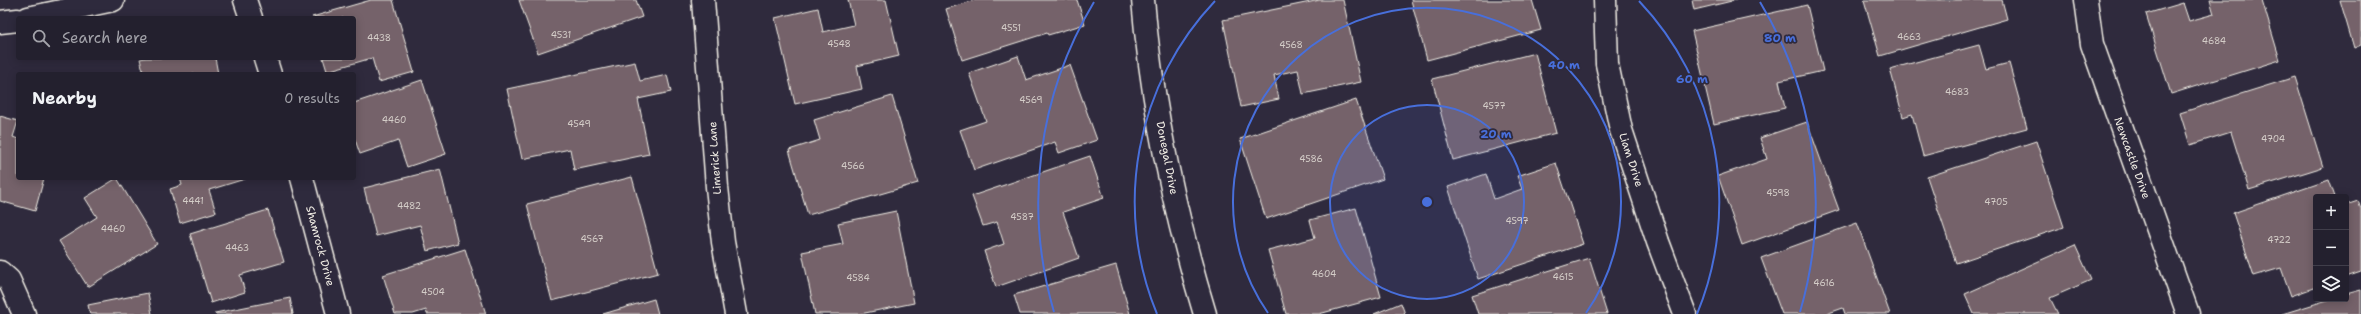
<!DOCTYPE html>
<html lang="en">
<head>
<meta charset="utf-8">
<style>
  :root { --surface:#23202e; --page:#2f2d3a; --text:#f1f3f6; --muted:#a3a3aa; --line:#403e4a }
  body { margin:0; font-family:"Shantell Sans",sans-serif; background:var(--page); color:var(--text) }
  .controls { position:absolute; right:12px; bottom:12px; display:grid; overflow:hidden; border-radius:4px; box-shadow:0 2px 10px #0003 }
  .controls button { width:36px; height:36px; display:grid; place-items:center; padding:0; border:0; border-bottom:1px solid var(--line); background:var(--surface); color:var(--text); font:20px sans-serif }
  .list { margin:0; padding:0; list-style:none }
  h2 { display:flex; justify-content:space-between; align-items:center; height:52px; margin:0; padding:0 16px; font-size:17px }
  h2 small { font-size:13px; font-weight:400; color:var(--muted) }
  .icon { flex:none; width:22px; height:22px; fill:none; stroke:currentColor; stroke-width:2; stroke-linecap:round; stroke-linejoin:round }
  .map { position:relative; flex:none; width:2361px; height:314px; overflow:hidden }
  .search { position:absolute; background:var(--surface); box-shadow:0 2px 10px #0003; left:16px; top:16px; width:340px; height:44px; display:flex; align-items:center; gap:10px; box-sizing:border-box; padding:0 14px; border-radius:4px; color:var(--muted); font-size:15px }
  .panel { position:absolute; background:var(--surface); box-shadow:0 2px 10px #0003; left:16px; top:72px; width:340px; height:108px; border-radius:4px }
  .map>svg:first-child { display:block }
  .building { fill:#75626a; stroke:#f4f1e8 }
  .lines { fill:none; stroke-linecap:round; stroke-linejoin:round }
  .minor-casing { stroke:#f4f1e8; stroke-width:25 }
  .minor { stroke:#2f2a3d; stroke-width:22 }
  .ring { fill:none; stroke:#486fdb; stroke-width:2 }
  .labels { text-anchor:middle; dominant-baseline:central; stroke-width:3.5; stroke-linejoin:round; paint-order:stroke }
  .number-label { font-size:9px; fill:#d4cdc8 }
  .street-label { font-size:11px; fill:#f4f1e8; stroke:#2f2a3d }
  .centre { fill:#486fdb; stroke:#2f2a3d; stroke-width:2 }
  .ring-label { font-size:12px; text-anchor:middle; font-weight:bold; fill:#486fdb; stroke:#2f2a3d; stroke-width:3.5; stroke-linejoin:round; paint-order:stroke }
</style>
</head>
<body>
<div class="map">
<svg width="2361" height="314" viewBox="0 0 2361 314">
  <rect width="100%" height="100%" fill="#2f2a3d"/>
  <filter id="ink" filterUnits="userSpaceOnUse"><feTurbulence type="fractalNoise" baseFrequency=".025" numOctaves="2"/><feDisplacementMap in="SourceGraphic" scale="8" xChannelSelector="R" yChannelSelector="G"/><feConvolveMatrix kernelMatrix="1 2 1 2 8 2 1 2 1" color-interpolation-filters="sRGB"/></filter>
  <g filter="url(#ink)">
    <!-- building -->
    <path class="building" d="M371 0H393L414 72 379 82 372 58 327 71 323 58H354V18L312 17Z
      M519 0H636L642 17 538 53Z
      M848 0H886L899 56 857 66 862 89 795 104 775 18 818 8 823 32 854 25Z
      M975 0H1077L1085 24 1048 35 1047 33 962 60 946 9Z
      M1320 0H1343L1361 82 1303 94 1298 70 1274 75 1279 99 1241 107 1223 20Z
      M1411 0H1532L1541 30 1427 60Z
      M1692 0H1736L1694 10Z
      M1864 0H2002L2007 19 1880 56Z
      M2210 0H2262L2280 60 2171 94 2146 14 2183 3 2189 21 2214 14Z
      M2340 0H2361V45L2354 48Z
      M1807 5 1823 71 1779 81 1785 108 1714 124 1692 31Z
      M1979 45 1986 69 2009 63 2027 128 1923 156 1912 114 1903 117 1890 69Z
      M1535 53 1556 133 1453 160 1432 79Z
      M1018 56 1026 80 1070 65 1097 140 1059 153 1055 142 974 170 960 130 986 121 969 73Z
      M146 58H215L218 74H144L140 59Z
      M635 62 640 81 667 75 671 92 638 99 649 154 574 170 570 149 522 159 507 89Z
      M2295 77 2323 167 2249 190 2231 132 2190 145 2180 113Z
      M422 80 446 154 407 167 398 141 360 154 354 137V103Z
      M892 96 918 183 808 215 789 150 820 140 814 120Z
      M1356 100 1383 179 1266 219 1240 139Z
      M0 116 18 121 13 137 18 139V178H44L35 211 0 201Z
      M1807 122 1839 210 1742 245 1718 176 1767 159 1760 138Z
      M2036 141 2064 227 1956 263 1927 177Z
      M1090 156 1104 198 1063 212 1079 258 996 287 984 251 1004 244 997 222 983 226 972 196Z
      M1556 163 1583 244 1478 279 1448 187 1486 174 1494 199 1522 189 1517 176Z
      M440 169 458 243 427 251 420 225 376 236 364 188Z
      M632 177 658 273 552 301 527 204Z
      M117 178 157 244 88 287 59 241 97 217 85 198Z
      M180 178H248L209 190 216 212 180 223 170 189 182 185Z
      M2329 180 2335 197H2316V287L2291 296 2281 268 2254 276 2233 213Z
      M2358 201 2361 209V272L2346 277V205Z
      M1356 208 1381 297 1319 314H1286L1268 250 1315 238 1310 220Z
      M268 210 284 262 240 275 245 292 211 303 190 234Z
      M896 211 914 303 860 314H815L802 252 843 244 838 223Z
      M1857 223 1890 314H1845L1843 308 1826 314H1782L1761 258Z
      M2075 245 2091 280 2050 298 2058 314H1974L1965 294Z
      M465 249 486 314H427L426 310 413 314H395L383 275Z
      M1589 258 1607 314H1478L1472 295Z
      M1116 265 1130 314H1020L1014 295Z
      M2361 290V314H2282L2331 299H2346V294Z
      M148 293 152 314H90L88 305Z
      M290 298 293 314H215V313Z
      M654 299 658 314H603Z
      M1401 303 1405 314H1374Z"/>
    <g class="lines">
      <defs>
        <path id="minor" d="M245 0 251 18
          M703 0 717 187 723 242 736 314
          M1143 0C1152 106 1174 212 1205 314
          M1605 0 1607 64 1621 130 1658 242 1685 314
          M2086 0 2092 44 2188 314
          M28 18 113 0
          M0 22 18 20
          M265 58 270 74
          M302 178 338 314
          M0 272 9 280 24 314"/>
      </defs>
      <!-- minor casing -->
      <use href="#minor" class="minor-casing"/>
      <!-- minor -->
      <use href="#minor" class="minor"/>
    </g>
  </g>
  <!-- distance rings -->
  <circle cx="1427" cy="202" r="97" fill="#486fdb" fill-opacity=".12"/>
  <g class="ring">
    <circle cx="1427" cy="202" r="97"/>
    <path d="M1268 313A194 194 0 1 1 1586 313"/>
    <path d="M1157 314A292 292 0 0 1 1215 1M1639 1A292 292 0 0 1 1697 314"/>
    <path d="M1054 312A389 389 0 0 1 1094 2M1760 2A389 389 0 0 1 1800 312"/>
  </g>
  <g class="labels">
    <!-- number labels -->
    <g class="number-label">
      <text x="1011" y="28">4551</text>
      <text x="561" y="35">4531</text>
      <text x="1909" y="37">4663</text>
      <text x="379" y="38">4438</text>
      <text x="2214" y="41">4684</text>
      <text x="839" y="44">4548</text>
      <text x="1291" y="45">4568</text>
      <text x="1957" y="92">4683</text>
      <text x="1031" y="100">4569</text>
      <text x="1494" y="106">4577</text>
      <text x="394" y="120">4460</text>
      <text x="579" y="124">4549</text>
      <text x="2273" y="139">4704</text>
      <text x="1311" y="159">4586</text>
      <text x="853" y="166">4566</text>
      <text x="1778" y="193">4598</text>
      <text x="193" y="201">4441</text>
      <text x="1996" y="202">4705</text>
      <text x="409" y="206">4482</text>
      <text x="1022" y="217">4587</text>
      <text x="1517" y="221">4597</text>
      <text x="113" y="229">4460</text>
      <text x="592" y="239">4567</text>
      <text x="2279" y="240">4722</text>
      <text x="237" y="248">4463</text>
      <text x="1324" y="274">4604</text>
      <text x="1563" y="277">4615</text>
      <text x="858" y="278">4584</text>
      <text x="1824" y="283">4616</text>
      <text x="433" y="292">4504</text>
    </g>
    <!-- street labels -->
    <g class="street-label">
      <text transform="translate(715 158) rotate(-94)">Limerick Lane</text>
      <text transform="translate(1167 158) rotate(79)">Donegal Drive</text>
      <text transform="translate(2132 158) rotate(70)">Newcastle Drive</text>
      <text transform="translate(1631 160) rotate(72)">Liam Drive</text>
      <text transform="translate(320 246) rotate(75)">Shamrock Drive</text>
    </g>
  </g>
  <circle cx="1427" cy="202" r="6" class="centre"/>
  <g class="ring-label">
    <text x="1780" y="42">80 m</text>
    <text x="1564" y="69">40 m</text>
    <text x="1692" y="83">60 m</text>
    <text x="1496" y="138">20 m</text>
  </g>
</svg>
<div class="controls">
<button>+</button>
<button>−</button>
<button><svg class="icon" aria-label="layers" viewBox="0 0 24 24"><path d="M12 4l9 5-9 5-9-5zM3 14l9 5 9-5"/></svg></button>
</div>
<div class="search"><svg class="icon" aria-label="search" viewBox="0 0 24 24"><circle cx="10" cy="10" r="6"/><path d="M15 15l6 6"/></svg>Search here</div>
<section class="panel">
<h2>Nearby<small>0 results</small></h2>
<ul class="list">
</ul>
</section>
</div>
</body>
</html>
